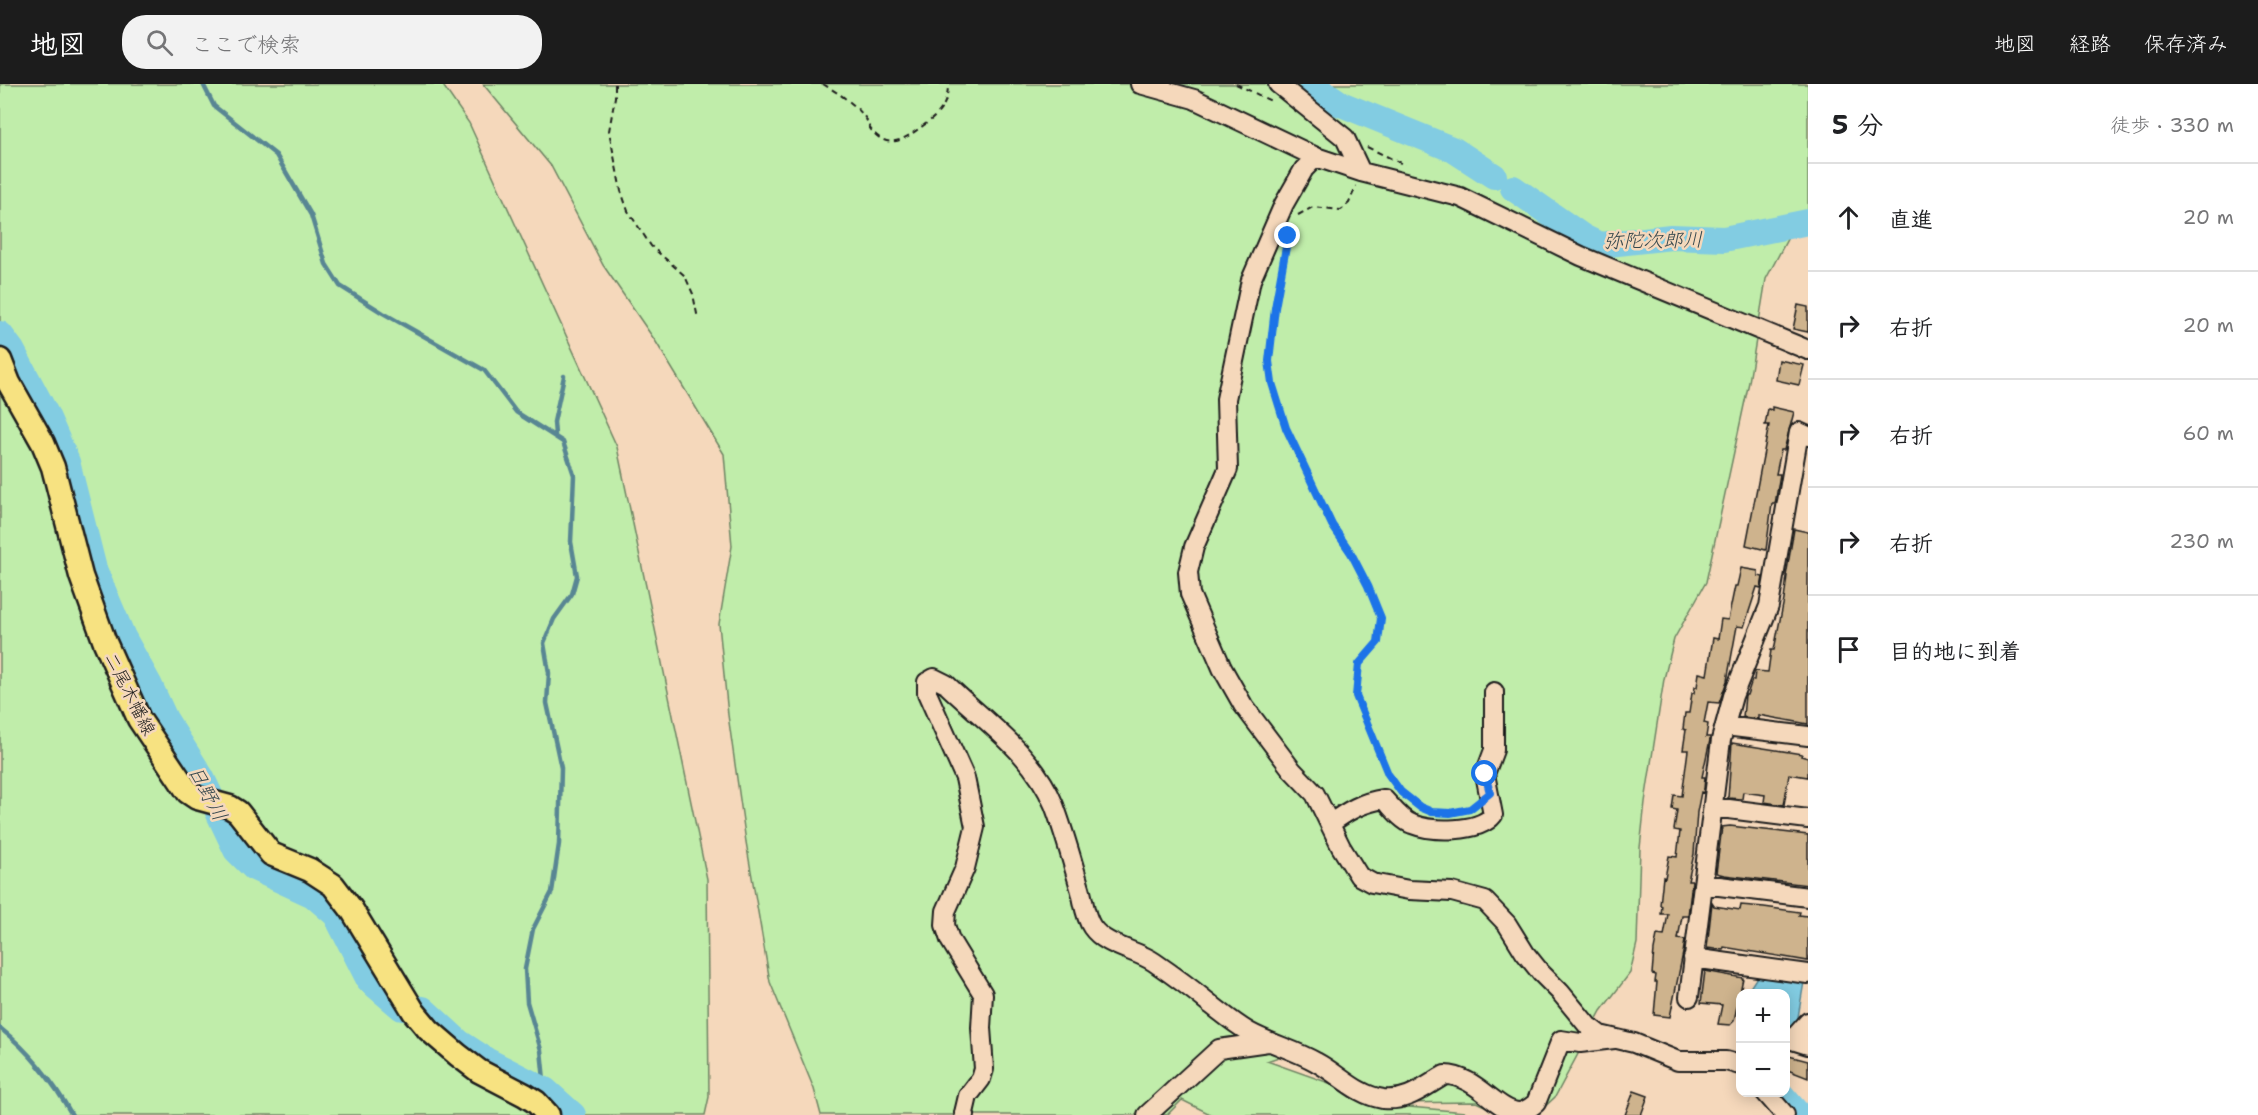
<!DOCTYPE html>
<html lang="ja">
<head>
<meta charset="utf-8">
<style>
  :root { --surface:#fff; --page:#f2f2f2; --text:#202124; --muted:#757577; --line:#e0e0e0; --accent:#1c1c1c }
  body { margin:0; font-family:"Shantell Sans","Klee One",sans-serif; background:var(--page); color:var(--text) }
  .controls { position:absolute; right:18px; bottom:18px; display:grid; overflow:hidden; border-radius:12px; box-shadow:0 3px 15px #0003 }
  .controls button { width:54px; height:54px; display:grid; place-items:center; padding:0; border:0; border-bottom:2px solid var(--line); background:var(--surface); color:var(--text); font:30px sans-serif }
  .stop { position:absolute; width:18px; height:18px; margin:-14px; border:4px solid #1a73e8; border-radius:50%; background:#fff }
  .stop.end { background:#1a73e8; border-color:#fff; box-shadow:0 2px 6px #0008 }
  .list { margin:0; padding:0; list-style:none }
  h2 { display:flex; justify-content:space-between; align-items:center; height:78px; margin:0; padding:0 24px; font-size:26px }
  h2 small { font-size:20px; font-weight:400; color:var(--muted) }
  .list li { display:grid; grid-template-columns:39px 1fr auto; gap:18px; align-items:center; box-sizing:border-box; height:108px; padding:0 24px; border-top:2px solid var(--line) }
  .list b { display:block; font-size:22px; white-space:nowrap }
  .list em { font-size:20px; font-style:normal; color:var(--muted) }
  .icon { flex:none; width:33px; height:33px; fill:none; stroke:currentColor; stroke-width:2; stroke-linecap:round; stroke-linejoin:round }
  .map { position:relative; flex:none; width:1808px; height:1031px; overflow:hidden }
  header { display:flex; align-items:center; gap:36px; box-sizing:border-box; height:84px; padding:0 30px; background:var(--accent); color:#fff }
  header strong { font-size:28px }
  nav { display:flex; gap:33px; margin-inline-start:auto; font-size:21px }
  .search { width:420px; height:54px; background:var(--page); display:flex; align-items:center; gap:15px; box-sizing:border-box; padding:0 21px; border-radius:24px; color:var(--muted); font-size:22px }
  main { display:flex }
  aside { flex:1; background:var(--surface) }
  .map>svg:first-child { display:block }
  .green { fill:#c0edaa; stroke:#6e8463; stroke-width:1.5; fill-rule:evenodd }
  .water { fill:#82cce2; stroke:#598693; stroke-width:1.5 }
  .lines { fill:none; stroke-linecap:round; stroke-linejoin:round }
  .stream { stroke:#598693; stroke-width:4.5 }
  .river { stroke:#82cce2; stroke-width:26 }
  .building { fill:#ceb38d; stroke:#1c1c1c; stroke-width:1.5 }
  .minor-casing { stroke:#1c1c1c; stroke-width:22 }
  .major-casing { stroke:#1c1c1c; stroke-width:27 }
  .path { stroke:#1c1c1c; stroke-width:2; stroke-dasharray:6 4.5; stroke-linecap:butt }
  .minor { stroke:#f5d8bb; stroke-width:18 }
  .major { stroke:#f7e281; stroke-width:22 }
  .route { stroke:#1a73e8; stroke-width:8 }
  .labels { text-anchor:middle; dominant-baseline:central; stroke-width:5; stroke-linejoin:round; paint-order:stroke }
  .street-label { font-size:18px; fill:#1c1c1c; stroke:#f5d8bb }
  .water-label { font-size:20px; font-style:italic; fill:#36484e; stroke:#f5d8bb }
</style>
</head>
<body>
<header>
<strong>地図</strong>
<div class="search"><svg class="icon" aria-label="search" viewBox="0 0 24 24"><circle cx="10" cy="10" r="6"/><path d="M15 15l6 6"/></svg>ここで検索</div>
<nav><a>地図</a><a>経路</a><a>保存済み</a></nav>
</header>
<main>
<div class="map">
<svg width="1808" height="1031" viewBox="0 0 1808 1031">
  <rect width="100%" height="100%" fill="#f5d8bb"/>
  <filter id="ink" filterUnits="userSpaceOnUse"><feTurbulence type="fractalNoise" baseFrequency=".0167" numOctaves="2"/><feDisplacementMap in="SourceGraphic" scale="12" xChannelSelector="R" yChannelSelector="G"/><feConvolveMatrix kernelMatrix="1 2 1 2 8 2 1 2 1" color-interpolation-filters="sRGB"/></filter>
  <g filter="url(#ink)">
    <!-- green -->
    <path class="green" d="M0 0H442L469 39 617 363 707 795 709 1013 705 1031H0Z
      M483 0H1808V127L1801 129 1766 195 1749 298 1706 498 1674 555 1664 595 1645 718 1640 764 1637 859 1630 889 1601 927 1555 1013 1536 1031H1504L1476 1018 1391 1019 1398 1022 1465 1028 1471 1031H1212L1182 1016 1167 1031H821L814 1005 770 898 746 758 728 631 719 540 732 462 724 370 656 258 603 181 551 82ZM1284 971 1343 1003V1004L1267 977Z"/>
    <!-- water -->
    <path class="water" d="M1757 893 1804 898 1797 939 1786 953V910H1746Z"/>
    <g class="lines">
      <!-- stream -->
      <path class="stream" d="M203 0 214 22 276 71 311 131 326 180 340 202 383 229 484 286 516 328 563 358 574 391 571 458 577 492 572 510 554 535 544 559 549 589 547 619 561 684 559 760 552 808 533 845 525 885 527 918 541 966 545 1006
        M555 351 554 338 564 292
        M0 944C30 968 53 997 72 1031"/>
      <!-- river -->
      <path class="river" d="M1312 0 1341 20 1454 66 1494 92
        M1513 104 1583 153 1600 161 1671 153 1724 155 1808 138
        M0 250 12 266 46 330 67 378 94 485 123 553 149 600 165 635 202 694 236 766 254 784 313 811 336 831 369 896 402 924 423 925 460 959 486 976 545 1006 573 1031
        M1779 1008 1799 1031"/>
    </g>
    <!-- building -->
    <path class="building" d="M1798 221 1808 223V248L1793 245Z
      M1779 276 1804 281 1799 301 1776 296Z
      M1772 323 1794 328 1784 366H1781L1776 390H1780L1775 420H1772L1766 466 1746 461 1769 341H1765L1768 325 1772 326Z
      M1794 445 1808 448V640L1758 631V635L1743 633 1745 611H1747L1752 596H1754L1755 587 1768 588 1771 566H1774L1784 516 1787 492H1786Z
      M1741 484 1758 487V492L1763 493 1761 504 1757 503 1744 543 1737 542 1727 597 1719 619 1708 618 1704 639 1708 640 1706 653H1710V656L1702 693H1705L1704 705 1703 709 1701 708 1697 728 1694 770 1688 797H1692L1688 832H1682L1678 855 1685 856 1683 869 1670 933 1654 931 1657 898H1655L1656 891 1652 890 1654 866 1657 851 1664 852 1668 830H1661L1662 822 1660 821 1663 793 1665 794 1669 772 1677 773 1680 747 1674 746 1677 726 1672 725 1674 711 1682 712 1688 666H1683L1686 646 1683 645 1685 629H1689L1692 609H1694L1695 603H1697L1699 589 1707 591 1713 554 1718 555 1721 535 1728 536 1735 502H1737Z
      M1732 659 1802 670 1801 672 1808 674V693L1789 690 1784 721 1764 718 1765 711 1743 708 1742 715 1728 714Z
      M1730 742 1808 751V801L1724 791 1716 789 1722 743Z
      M1712 819 1714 822 1740 826 1741 821 1764 823 1800 828 1799 831 1808 832V877L1724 863 1723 866 1707 864Z
      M1705 887 1743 894 1734 937 1730 941 1718 940 1722 921 1701 919Z
      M1785 971 1808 977V994L1785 985Z
      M1634 1007 1648 1012 1641 1031H1625Z"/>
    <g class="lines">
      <defs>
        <path id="minor" d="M1140 0 1194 15 1316 73 1361 88 1460 113 1581 172 1808 266
          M1278 0 1345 54 1361 88
          M1316 73 1304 85 1284 120 1251 196 1226 315 1228 385 1194 463 1188 488 1190 510 1222 584 1243 621 1292 686 1315 710 1341 763 1359 792 1372 799 1409 806 1452 808 1485 817 1507 840 1525 869 1541 889 1560 908 1588 942 1600 951 1634 959 1678 977H1726L1740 981
          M1725 642 1808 652
          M1713 723 1808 735
          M1330 740C1347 727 1363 718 1384 715 1392 723 1401 736 1412 740 1432 748 1479 749 1493 731L1485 690 1494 666V608
          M1703 800 1808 813
          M1693 874 1808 890
          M1689 913 1721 656 1733 612 1769 522 1799 348 1808 352
          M1808 938 1792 956 1808 961
          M1765 1008 1785 1031
          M965 1031 964 1029 968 1012 981 995 984 985 981 944 983 910 950 856 945 841 946 827 965 784 975 743 965 694 927 609V598L934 594 946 600C985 638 1033 669 1054 721 1064 747 1072 777 1080 804 1084 817 1084 831 1092 843 1106 863 1135 865 1154 878 1173 891 1192 905 1209 919 1222 929 1235 940 1249 948 1271 960 1295 966 1316 978 1339 990 1356 1011 1383 1015 1408 1018 1425 1002 1445 991 1476 991 1498 1029 1520 1028 1527 1027 1531 1023 1536 1019L1561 956 1580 959 1614 955
          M1147 1031 1219 965 1268 958"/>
        <path id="major" d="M0 276 9 299 43 359 53 383 81 492 104 556 139 635 188 708 197 714 230 723 238 728 271 770 310 786 333 801 352 826 414 928 429 946 458 971 479 987 525 1011 536 1018 548 1031"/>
      </defs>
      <!-- minor casing -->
      <use href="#minor" class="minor-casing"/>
      <!-- major casing -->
      <use href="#major" class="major-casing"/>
      <!-- path -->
      <path class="path" d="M615 0V13L609 47 621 107 628 127 651 162 685 192 693 210 698 235
        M823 0C838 9 856 20 866 35 868 39 869 44 872 47 890 68 907 53 924 41 940 30 948 20 948 0
        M1236 0 1273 18
        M1367 63 1405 81
        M1298 131 1313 123 1341 126 1349 119 1356 102
        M1288 155 1275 224 1269 277 1272 299 1286 344 1296 365 1332 441 1351 469 1368 502 1381 533 1378 558 1359 581 1356 612 1388 690 1401 708 1420 723 1430 727
        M1457 727 1470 725 1474 722"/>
      <!-- minor -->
      <use href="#minor" class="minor"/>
      <!-- major -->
      <use href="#major" class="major"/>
    </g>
  </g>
  <g class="lines" filter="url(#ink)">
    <!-- route -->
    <path class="route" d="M1288 152 1275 224 1269 277 1272 299 1286 344 1296 365 1332 441 1351 469 1368 502 1381 534 1378 558 1359 580 1356 612 1388 690 1401 708 1420 723 1432 728 1450 729 1470 725 1490 709 1485 690"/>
  </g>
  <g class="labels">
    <!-- street labels -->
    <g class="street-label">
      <text transform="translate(130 610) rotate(63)">二尾木幡線</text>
    </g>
    <!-- water labels -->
    <g class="water-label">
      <text transform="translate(1653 156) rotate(-1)">弥陀次郎川</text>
      <text transform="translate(208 709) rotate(62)">日野川</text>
    </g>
  </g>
</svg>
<div class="controls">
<button>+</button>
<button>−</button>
</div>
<div class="stop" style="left:1485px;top:690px"></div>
<div class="stop end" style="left:1288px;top:152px"></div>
</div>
<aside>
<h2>5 分<small>徒歩 · 330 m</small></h2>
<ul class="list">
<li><svg class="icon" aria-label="ahead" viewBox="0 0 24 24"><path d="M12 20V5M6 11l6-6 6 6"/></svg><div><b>直進</b></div><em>20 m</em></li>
<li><svg class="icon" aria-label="right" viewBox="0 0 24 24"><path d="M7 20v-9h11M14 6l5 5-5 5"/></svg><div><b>右折</b></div><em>20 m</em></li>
<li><svg class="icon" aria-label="right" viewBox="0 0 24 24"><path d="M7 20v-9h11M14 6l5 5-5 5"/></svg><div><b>右折</b></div><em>60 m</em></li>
<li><svg class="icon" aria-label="right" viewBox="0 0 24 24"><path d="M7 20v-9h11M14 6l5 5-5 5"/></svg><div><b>右折</b></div><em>230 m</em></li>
<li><svg class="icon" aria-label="arrive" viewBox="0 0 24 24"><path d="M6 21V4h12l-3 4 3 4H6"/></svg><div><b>目的地に到着</b></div></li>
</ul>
</aside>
</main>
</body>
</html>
